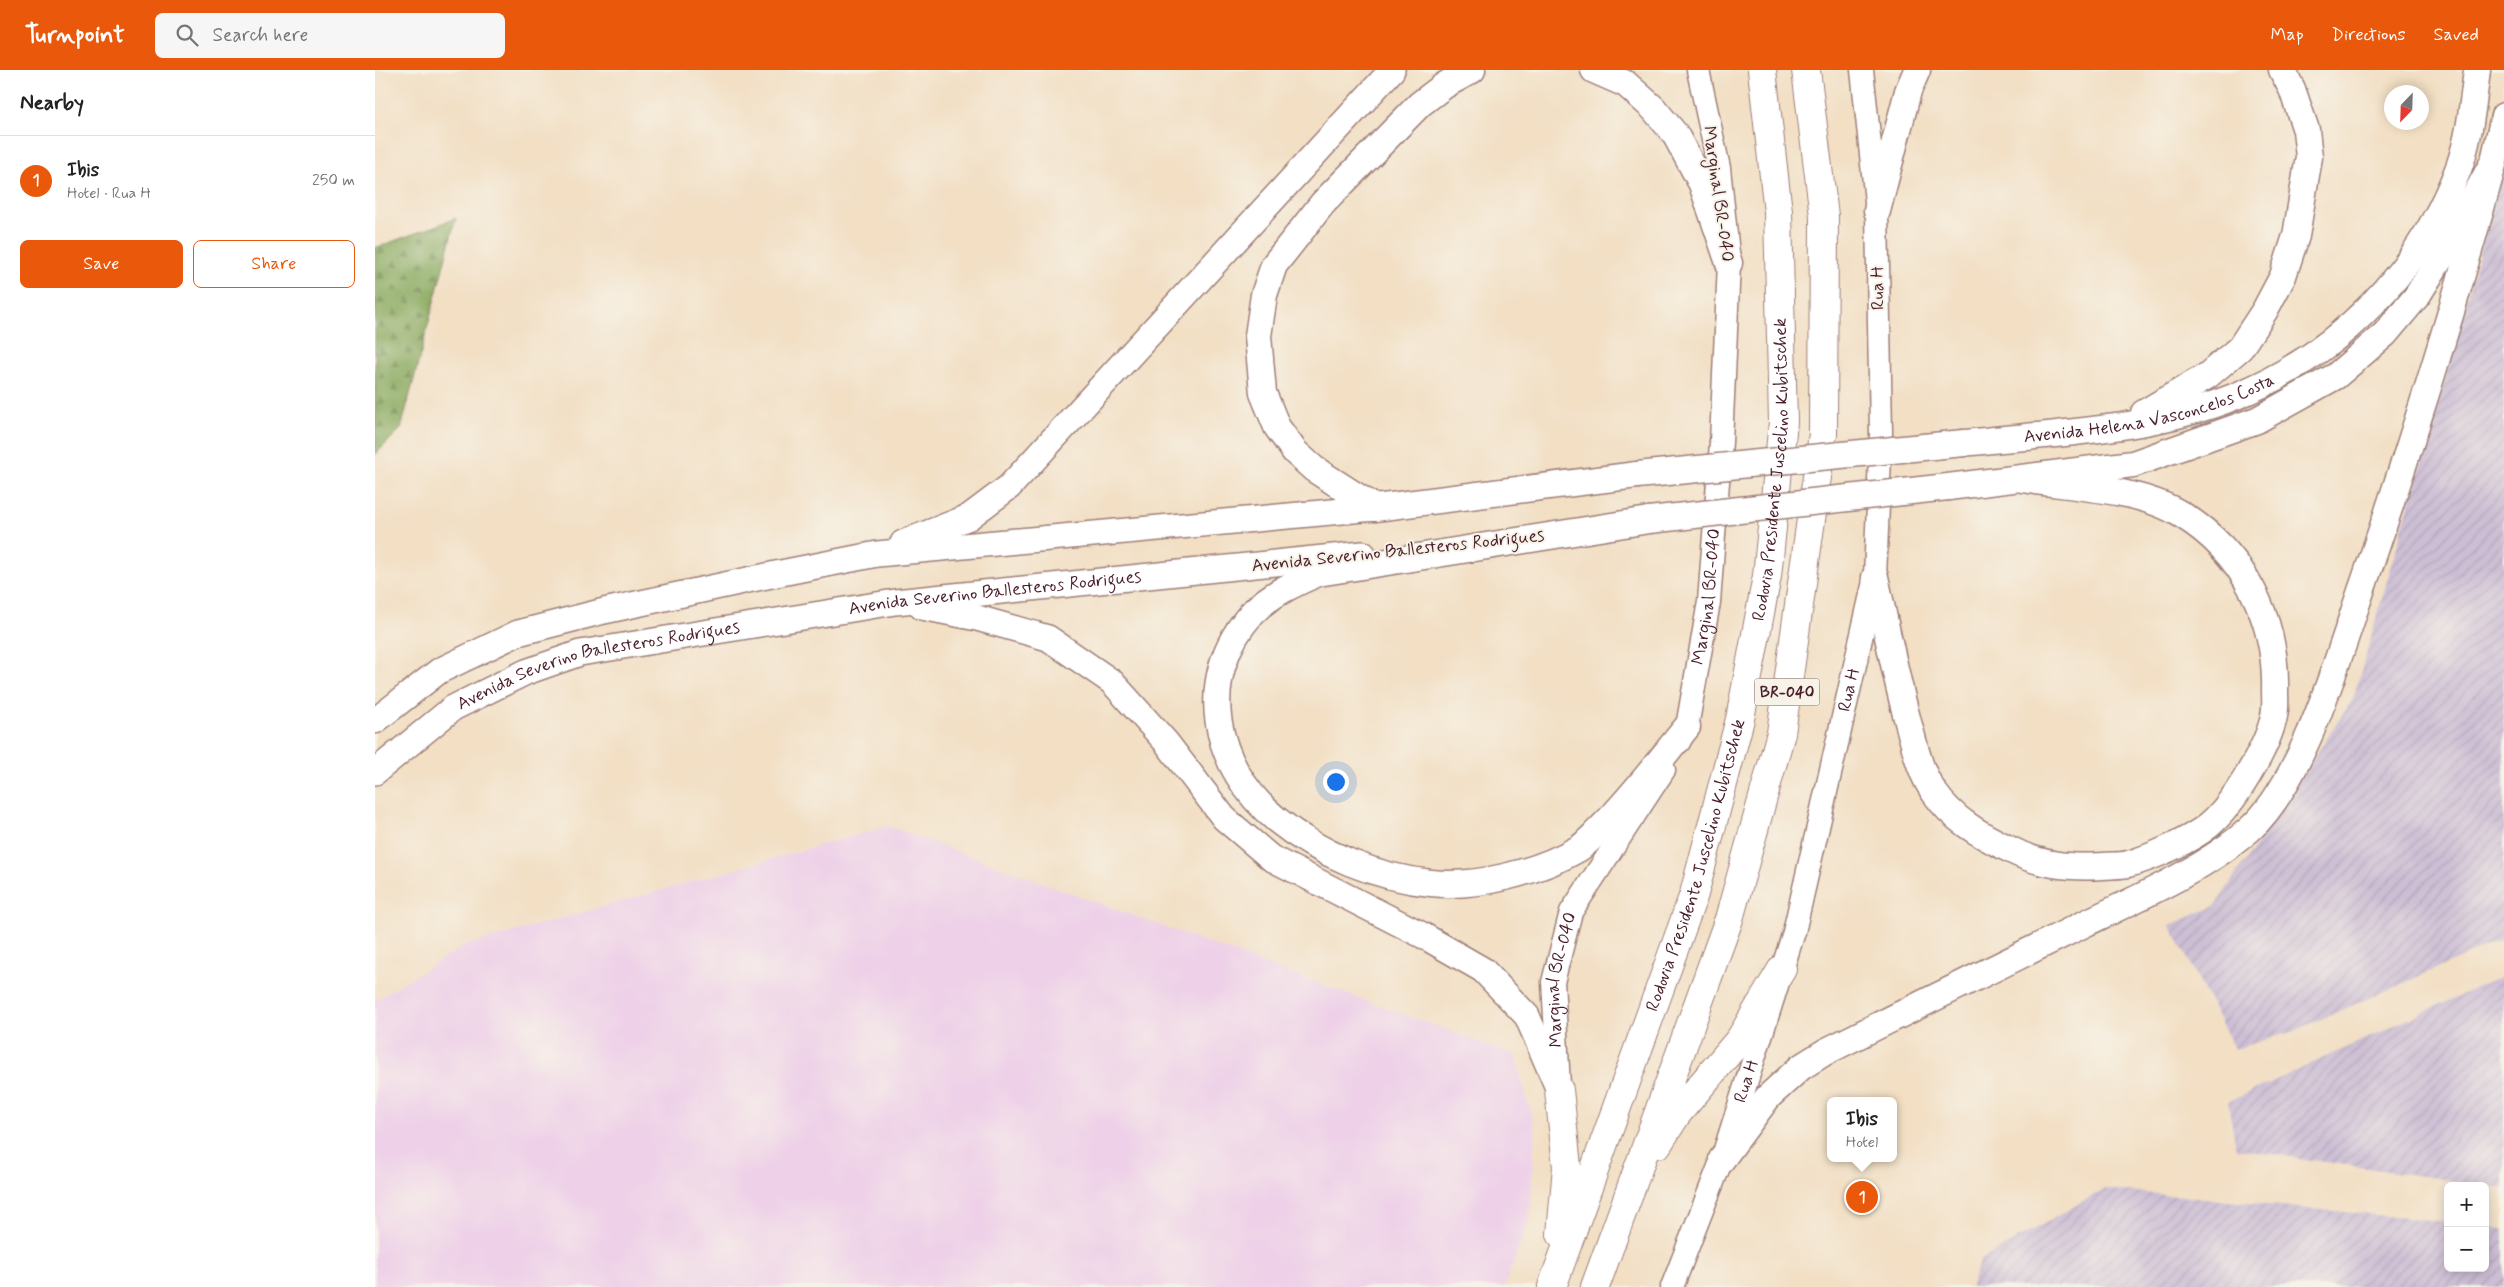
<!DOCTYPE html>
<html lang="en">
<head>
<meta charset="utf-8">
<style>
  :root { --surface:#fff; --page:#f6f6f6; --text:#222; --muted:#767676; --line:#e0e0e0; --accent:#ea580c }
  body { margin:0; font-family:Mynerve,sans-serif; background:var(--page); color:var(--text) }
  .controls { position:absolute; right:15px; bottom:15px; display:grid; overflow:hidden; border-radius:8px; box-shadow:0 2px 12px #0003 }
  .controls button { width:45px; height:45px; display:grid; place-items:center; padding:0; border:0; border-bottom:1px solid var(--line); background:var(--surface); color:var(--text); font:25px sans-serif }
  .compass { position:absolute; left:2009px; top:15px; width:45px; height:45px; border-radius:50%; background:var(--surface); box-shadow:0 2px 12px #0003; rotate:203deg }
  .you { position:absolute; left:960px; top:711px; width:18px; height:18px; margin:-12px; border:4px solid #fff; border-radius:50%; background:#1a73e8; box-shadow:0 0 0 8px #1a73e833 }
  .badge { display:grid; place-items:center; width:32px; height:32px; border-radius:50%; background:var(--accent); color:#fff; font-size:16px; font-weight:700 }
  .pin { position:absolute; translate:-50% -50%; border:2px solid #fff; box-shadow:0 1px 5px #0006 }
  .popup { position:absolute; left:1452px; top:1027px; width:70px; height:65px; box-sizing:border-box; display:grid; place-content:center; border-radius:8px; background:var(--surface); filter:drop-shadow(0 1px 4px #0005); font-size:16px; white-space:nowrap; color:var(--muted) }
  .popup b { font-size:19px; color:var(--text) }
  .popup::after { content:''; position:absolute; left:50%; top:100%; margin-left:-10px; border:10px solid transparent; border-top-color:var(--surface) }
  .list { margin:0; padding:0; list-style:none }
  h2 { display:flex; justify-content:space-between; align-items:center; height:65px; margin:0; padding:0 20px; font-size:21px }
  h2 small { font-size:16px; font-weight:400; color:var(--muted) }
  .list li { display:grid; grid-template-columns:32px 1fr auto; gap:15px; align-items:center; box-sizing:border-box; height:90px; padding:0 20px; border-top:1px solid var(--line) }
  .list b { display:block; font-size:19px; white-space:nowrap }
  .list p { margin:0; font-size:16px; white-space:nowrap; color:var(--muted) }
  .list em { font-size:16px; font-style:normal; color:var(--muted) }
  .actions { display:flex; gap:10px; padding:15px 20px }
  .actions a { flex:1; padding:11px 0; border:1px solid var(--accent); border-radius:8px; text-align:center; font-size:18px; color:var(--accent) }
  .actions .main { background:var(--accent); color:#fff }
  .icon { flex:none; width:28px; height:28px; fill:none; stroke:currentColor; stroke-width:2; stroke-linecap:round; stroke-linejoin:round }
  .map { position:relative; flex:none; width:2129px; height:1217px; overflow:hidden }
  header { display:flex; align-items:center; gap:30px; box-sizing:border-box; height:70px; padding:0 25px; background:var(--accent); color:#fff }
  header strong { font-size:24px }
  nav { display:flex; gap:28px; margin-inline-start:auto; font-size:18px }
  .search { width:350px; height:45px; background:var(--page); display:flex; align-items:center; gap:12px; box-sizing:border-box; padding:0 18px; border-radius:8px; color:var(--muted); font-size:19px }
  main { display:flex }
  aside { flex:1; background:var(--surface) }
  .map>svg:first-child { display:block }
  .built { fill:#eed0e8 }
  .industrial { fill:url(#industrial-furrows) }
  .forest { fill:url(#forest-firs); stroke:#686343 }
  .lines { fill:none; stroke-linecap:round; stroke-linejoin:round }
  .secondary-casing { stroke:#9e7f78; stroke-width:25 }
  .primary-casing { stroke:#9e7f78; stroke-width:28 }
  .trunk-casing { stroke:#9e7f78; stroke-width:29 }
  .motorway-casing { stroke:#9e7f78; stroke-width:30 }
  .secondary { stroke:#fff; stroke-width:22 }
  .primary { stroke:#fff; stroke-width:25 }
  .trunk { stroke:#fff; stroke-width:26 }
  .motorway { stroke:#fff; stroke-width:28 }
  .trunk-bridge-casing { stroke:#9e7f78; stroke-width:29; stroke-linecap:butt }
  .trunk-bridge { stroke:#fff; stroke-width:26 }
  .labels { text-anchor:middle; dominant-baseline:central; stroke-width:4; stroke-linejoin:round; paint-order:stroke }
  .shield { fill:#f7f3e8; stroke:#7e5f64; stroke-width:1 }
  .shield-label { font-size:16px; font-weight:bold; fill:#4a1f2b }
  .street-label { font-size:18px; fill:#4a1f2b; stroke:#f7f3e8 }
</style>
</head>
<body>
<header>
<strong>Turnpoint</strong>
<div class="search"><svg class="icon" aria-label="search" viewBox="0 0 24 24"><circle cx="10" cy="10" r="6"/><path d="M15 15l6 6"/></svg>Search here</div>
<nav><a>Map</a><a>Directions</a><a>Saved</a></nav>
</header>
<main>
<aside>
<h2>Nearby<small></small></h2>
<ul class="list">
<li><span class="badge">1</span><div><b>Ibis</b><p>Hotel · Rua H</p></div><em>250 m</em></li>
</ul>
<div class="actions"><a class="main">Save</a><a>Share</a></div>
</aside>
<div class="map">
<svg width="2129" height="1217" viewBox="0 0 2129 1217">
  <defs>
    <pattern id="industrial-furrows" width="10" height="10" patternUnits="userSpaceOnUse" patternTransform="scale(1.25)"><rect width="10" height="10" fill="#ccbed4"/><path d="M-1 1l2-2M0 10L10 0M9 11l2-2" fill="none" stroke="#b1a3b6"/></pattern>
    <pattern id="forest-firs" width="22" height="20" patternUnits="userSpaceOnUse" patternTransform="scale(1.25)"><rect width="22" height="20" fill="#86a75b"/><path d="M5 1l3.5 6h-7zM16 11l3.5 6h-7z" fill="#70874b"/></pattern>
  </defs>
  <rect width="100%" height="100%" fill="#f7f3e8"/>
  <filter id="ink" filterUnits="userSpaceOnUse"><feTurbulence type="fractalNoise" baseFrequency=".02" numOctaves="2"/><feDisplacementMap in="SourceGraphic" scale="10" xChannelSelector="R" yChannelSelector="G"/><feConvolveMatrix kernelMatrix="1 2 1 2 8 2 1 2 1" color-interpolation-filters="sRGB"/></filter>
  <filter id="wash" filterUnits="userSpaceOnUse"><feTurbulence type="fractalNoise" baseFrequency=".0096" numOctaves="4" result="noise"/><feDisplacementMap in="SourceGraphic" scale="20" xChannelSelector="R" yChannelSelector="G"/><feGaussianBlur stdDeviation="1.12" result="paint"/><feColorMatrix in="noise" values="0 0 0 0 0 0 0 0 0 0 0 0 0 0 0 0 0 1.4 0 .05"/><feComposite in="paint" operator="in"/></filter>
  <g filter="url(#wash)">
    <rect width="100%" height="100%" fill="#f2dfc4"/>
    <!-- built -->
    <path class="built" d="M513 756 1140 985 1160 1058 1155 1148 1129 1217H0V930L89 876Z"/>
    <!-- industrial -->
    <path class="industrial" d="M2129 90V869L1919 961 1860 979 1795 855 1840 836 1978 629 2064 331Z
      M2129 905V1118L1861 1079 1853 1032Z
      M1729 1119 2073 1152V1198H2110V1157L2129 1160V1217H1595L1606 1190Z"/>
    <!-- forest -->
    <path class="forest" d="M81 148 26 359 0 385V178Z"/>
  </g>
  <g filter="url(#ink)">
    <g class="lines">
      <defs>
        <g id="secondary">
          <path id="s1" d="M1304 672 1312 657 1334 532 1346 372 1354 193 1344 98 1323 0"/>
          <path id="s2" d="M1184 1015 1178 912 1196 842 1289 700"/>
          <path id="s3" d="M1297 1217 1347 1089 1419 862 1500 507 1506 363 1502 141 1487 0"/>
        </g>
        <g id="primary">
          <path d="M528 473 594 447 634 417 1017 0"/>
          <path d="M547 537 602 548 673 568 737 612 791 672 849 748 896 788 1049 866 1108 900 1152 946 1184 1020"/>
          <path d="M0 651 64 601 143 563 229 541 401 504 502 484 1000 438"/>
          <path id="s4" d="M0 702 78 638 151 602 205 583 520 532 988 484"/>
        </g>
        <g id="trunk">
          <path d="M1097 0 1070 15 1045 34 948 133 899 195 889 225 883 266 888 323 902 357 920 382 939 399 1000 438 1262 405"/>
          <path d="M1219 0 1251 14 1278 38 1300 64 1327 114 1354 193"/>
          <path d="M1502 141 1533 21 1542 0"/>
          <path d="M1769 343 1832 306 1865 278 1890 240 1908 206 1921 166 1934 87 1931 60 1917 19 1907 0"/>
          <path id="s5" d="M1589 373C1679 363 1776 361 1861 326 1963 285 2046 200 2084 97 2095 66 2098 32 2102 0"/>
          <path d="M1573 417 1758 394 1882 350 1961 306 2010 264 2042 226 2073 176 2119 91 2129 46"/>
          <path d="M1274 450 943 503C920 513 896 524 878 542 819 607 837 697 902 750 944 784 1003 808 1056 813 1102 818 1163 802 1203 779 1210 775 1217 767 1223 761 1256 729 1283 692 1312 657"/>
          <path d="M1500 507C1511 556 1520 604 1533 652 1540 676 1544 701 1559 722 1577 749 1605 765 1634 779 1664 795 1693 798 1727 796 1735 795 1745 796 1753 794 1776 788 1816 770 1834 755 1858 735 1893 677 1899 646 1901 638 1900 628 1900 620 1902 549 1868 482 1807 445 1764 418 1697 417 1647 409"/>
          <path d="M1347 1089 1393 1027 1426 997 1450 982C1536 939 1622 897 1709 854 1763 828 1830 799 1875 759 1927 712 1961 594 1984 527 2034 383 2079 238 2119 91"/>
        </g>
        <g id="motorway">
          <path d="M1184 1020 1192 1097 1186 1164"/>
          <path d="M1283 1074 1302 1044 1365 969 1407 899"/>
          <path id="s6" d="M1177 1217 1319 824 1365 649 1392 506 1408 352 1403 142 1387 0"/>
          <path d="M1220 1217 1354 849 1406 663 1448 364 1449 146 1431 0"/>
        </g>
      </defs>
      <!-- secondary casing -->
      <use href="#secondary" class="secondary-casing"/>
      <!-- primary casing -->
      <use href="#primary" class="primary-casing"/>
      <!-- trunk casing -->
      <use href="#trunk" class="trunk-casing"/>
      <!-- motorway casing -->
      <use href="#motorway" class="motorway-casing"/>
      <!-- secondary -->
      <use href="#secondary" class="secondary"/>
      <!-- primary -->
      <use href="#primary" class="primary"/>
      <!-- trunk -->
      <use href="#trunk" class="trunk"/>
      <!-- motorway -->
      <use href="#motorway" class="motorway"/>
      <defs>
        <path id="trunk-bridge" d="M1262 405 1589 373
          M1274 450 1573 417"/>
      </defs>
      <!-- trunk-bridge casing -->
      <use href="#trunk-bridge" class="trunk-bridge-casing"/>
      <!-- trunk-bridge -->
      <use href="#trunk-bridge" class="trunk-bridge"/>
    </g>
  </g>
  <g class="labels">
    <!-- shield labels -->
    <rect class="shield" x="1379.5" y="608.5" width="65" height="27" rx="4"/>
    <g class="shield-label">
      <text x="1412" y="622">BR-040</text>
    </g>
    <!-- street labels -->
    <g class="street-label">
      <text transform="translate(1343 124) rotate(82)">Marginal BR-040</text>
      <text transform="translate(1503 218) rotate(-91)">Rua H</text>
      <text stroke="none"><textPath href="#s5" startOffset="189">Avenida Helena Vasconcelos Costa</textPath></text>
      <text stroke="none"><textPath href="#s6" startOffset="851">Rodovia Presidente Juscelino Kubitschek</textPath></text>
      <text transform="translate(1023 481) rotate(-6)">Avenida Severino Ballesteros Rodrigues</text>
      <text stroke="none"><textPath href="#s4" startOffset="659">Avenida Severino Ballesteros Rodrigues</textPath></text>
      <text stroke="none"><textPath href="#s1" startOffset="149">Marginal BR-040</textPath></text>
      <text stroke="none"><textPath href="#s4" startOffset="254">Avenida Severino Ballesteros Rodrigues</textPath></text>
      <text stroke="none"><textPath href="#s3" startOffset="624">Rua H</textPath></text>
      <text stroke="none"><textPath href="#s6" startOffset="446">Rodovia Presidente Juscelino Kubitschek</textPath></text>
      <text stroke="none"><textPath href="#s2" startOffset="106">Marginal BR-040</textPath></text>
      <text stroke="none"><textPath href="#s3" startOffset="219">Rua H</textPath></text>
    </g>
  </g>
</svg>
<div class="controls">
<button>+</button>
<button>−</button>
</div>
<svg class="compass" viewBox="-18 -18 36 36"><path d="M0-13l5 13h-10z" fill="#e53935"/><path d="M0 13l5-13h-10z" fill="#767676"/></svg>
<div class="you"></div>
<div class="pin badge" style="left:1487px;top:1127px">1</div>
<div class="popup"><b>Ibis</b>Hotel</div>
</div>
</main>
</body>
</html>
